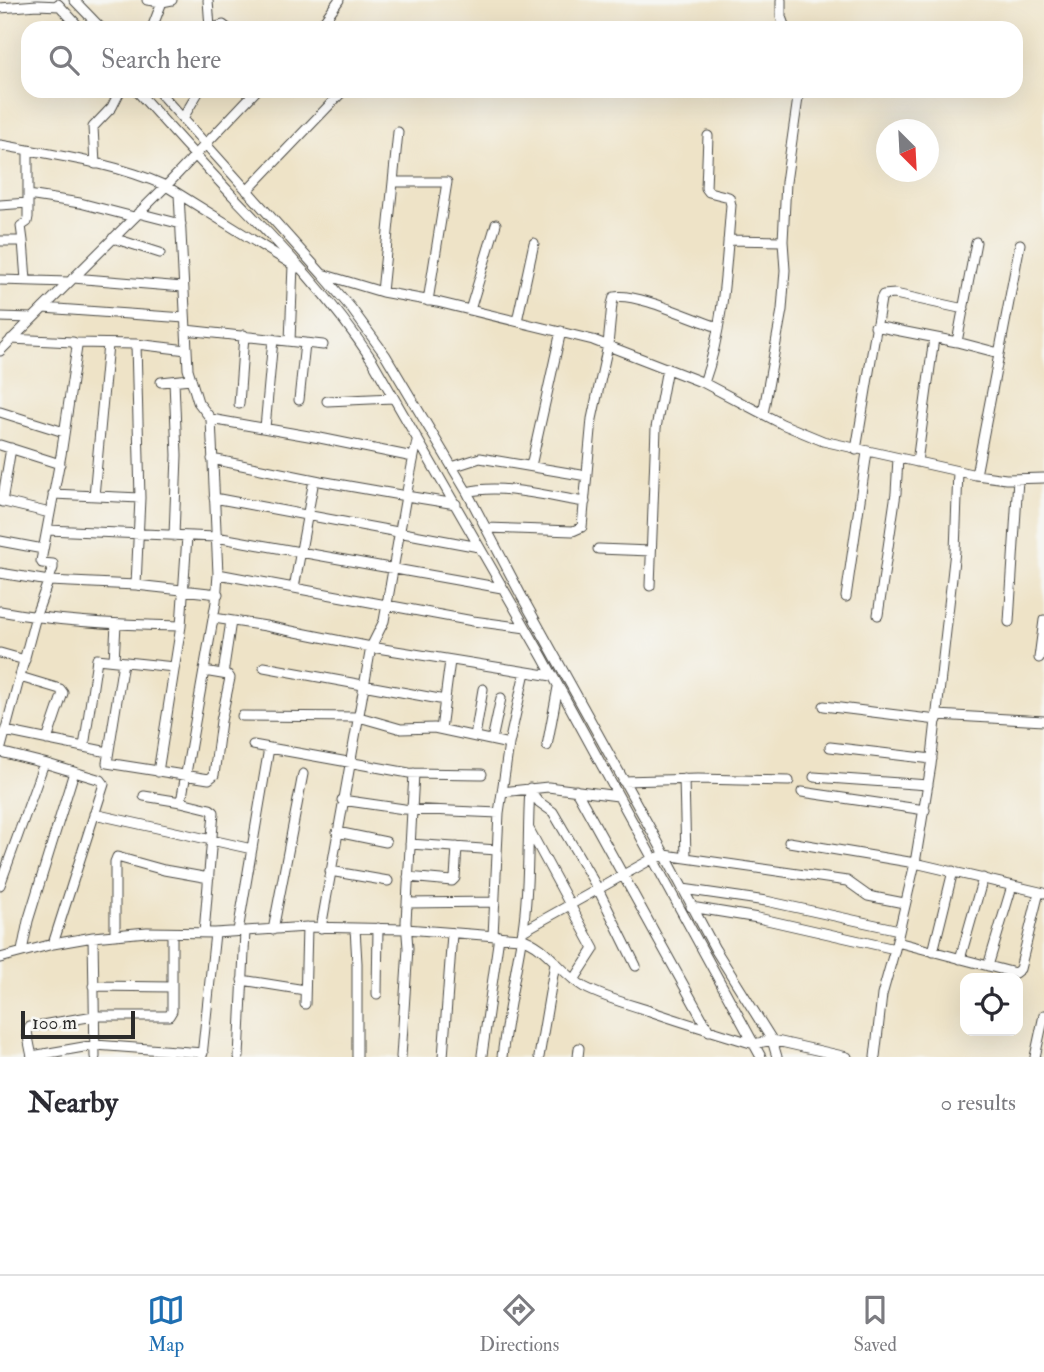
<!DOCTYPE html>
<html lang="en">
<head>
<meta charset="utf-8">
<style>
  :root { --surface:#fff; --page:#f2f2f3; --text:#2b2b33; --muted:#7c7c81; --line:#e1e1e2; --accent:#1f6fb2 }
  body { margin:0; font-family:"IM FELL Double Pica",serif; background:var(--page); color:var(--text) }
  .controls { position:absolute; right:21px; bottom:21px; display:grid; overflow:hidden; border-radius:14px; box-shadow:0 7px 28px #0002 }
  .controls button { width:63px; height:63px; display:grid; place-items:center; padding:0; border:0; border-bottom:2px solid var(--line); background:var(--surface); color:var(--text); font:35px sans-serif }
  .compass { position:absolute; left:876px; top:119px; width:63px; height:63px; border-radius:50%; background:var(--surface); box-shadow:0 7px 28px #0002; rotate:156deg }
  .scale { position:absolute; left:21px; bottom:18px; width:114px; box-sizing:border-box; padding-left:7px; border:4px solid #2b2b2b; border-top:0; font-size:19px; line-height:24px; white-space:nowrap; color:#2b2b2b; -webkit-text-stroke:5px #f6f6f2; paint-order:stroke }
  .list { margin:0; padding:0; list-style:none }
  h2 { display:flex; justify-content:space-between; align-items:center; height:91px; margin:0; padding:0 28px; font-size:30px }
  h2 small { font-size:23px; font-weight:400; color:var(--muted) }
  .icon { flex:none; width:38px; height:38px; fill:none; stroke:currentColor; stroke-width:2; stroke-linecap:round; stroke-linejoin:round }
  .map { position:relative; flex:none; width:1044px; height:1057px; overflow:hidden }
  .search { position:absolute; background:var(--surface); box-shadow:0 7px 28px #0002; left:21px; right:21px; top:21px; height:77px; display:flex; align-items:center; gap:18px; box-sizing:border-box; padding:0 24px; border-radius:21px; color:var(--muted); font-size:26px }
  .sheet { height:217px; background:var(--surface) }
  nav { display:flex; justify-content:space-around; align-items:center; box-sizing:border-box; height:98px; border-top:2px solid var(--line); background:var(--surface); font-size:19px; color:var(--muted) }
  nav a { display:grid; justify-items:center; gap:4px }
  nav .on { color:var(--accent) }
  .map>svg:first-child { display:block }
  .lines { fill:none; stroke-linecap:round; stroke-linejoin:round }
  .minor-casing { stroke:#484742; stroke-width:11 }
  .minor { stroke:#fff; stroke-width:9 }
</style>
</head>
<body>
<div class="map">
<svg width="1044" height="1057" viewBox="0 0 1044 1057">
  <rect width="100%" height="100%" fill="#f6f6f2"/>
  <filter id="ink" filterUnits="userSpaceOnUse"><feTurbulence type="fractalNoise" baseFrequency=".0143" numOctaves="2"/><feDisplacementMap in="SourceGraphic" scale="14" xChannelSelector="R" yChannelSelector="G"/><feConvolveMatrix kernelMatrix="1 2 1 2 8 2 1 2 1" color-interpolation-filters="sRGB"/></filter>
  <filter id="wash" filterUnits="userSpaceOnUse"><feTurbulence type="fractalNoise" baseFrequency=".00686" numOctaves="4" result="noise"/><feDisplacementMap in="SourceGraphic" scale="28" xChannelSelector="R" yChannelSelector="G"/><feGaussianBlur stdDeviation="1.57" result="paint"/><feColorMatrix in="noise" values="0 0 0 0 0 0 0 0 0 0 0 0 0 0 0 0 0 1.4 0 .05"/><feComposite in="paint" operator="in"/></filter>
  <g filter="url(#wash)">
    <rect width="100%" height="100%" fill="#eee3c7"/>
  </g>
  <g filter="url(#ink)">
    <g class="lines">
      <defs>
        <path id="minor" d="M74 0 101 28
          M147 0 162 2
          M208 0 210 28
          M781 0V17L785 28
          M58 4 80 28
          M0 8 37 5 60 6
          M152 28 162 2 172 0
          M212 28 223 25 227 28
          M319 28 339 0
          M137 91C168 126 199 160 231 194 284 249 330 296 372 360L542 656 761 1057
          M158 91 322 274 351 308 386 356 467 492 521 595 665 855 715 949 772 1040 777 1057
          M183 118 199 91
          M0 145C55 155 115 163 166 186L298 268
          M95 164 93 127 112 107 120 91
          M393 182H447L428 301
          M247 191 343 91
          M179 194 188 369 198 402 211 419 218 574 216 602 181 802 210 809 214 812 204 933
          M28 195 80 203 134 217
          M0 205 28 203
          M138 213 181 224
          M113 238 160 253
          M728 240 783 241
          M0 241H23L26 280
          M23 241 21 226 27 222 28 217V150
          M322 274 382 292 437 302 593 340 704 383 782 424 823 441 976 475 1006 479 1044 478
          M73 278 183 287
          M0 280 69 282
          M382 292 398 132
          M43 308 185 318
          M470 310 496 224
          M0 317 32 318
          M517 321 534 243
          M875 326 957 342 999 353
          M186 330 323 345
          M290 341 293 265
          M957 342 976 242
          M76 343 136 344
          M0 351 166 186 256 91
          M174 381 177 455 174 536
          M161 382 190 379
          M704 383C724 327 726 264 731 205L729 197 709 192 706 188 708 136
          M299 400 305 343
          M327 401 393 398
          M239 404 244 335
          M0 412 64 432
          M763 414 782 310 785 270 783 241 786 182 799 91
          M211 419 320 438 413 457
          M265 428 273 339
          M0 445 60 464
          M856 450 881 299 883 295 895 294 964 309
          M212 459 320 481 406 496 417 441
          M917 462 934 338
          M531 466 561 331
          M452 467 480 458 587 476
          M976 475 1020 244
          M467 492C502 483 550 497 585 502
          M53 494 140 498
          M94 496 108 344
          M214 498 479 547
          M0 501 50 513
          M2 502 11 448
          M456 504 406 496 384 621 371 647 552 676
          M486 528 573 531 582 527 592 419 608 345 612 304 614 297C635 292 695 320 718 327
          M47 530 216 537 502 588
          M0 541 43 549
          M598 549 651 551
          M0 573 49 581 136 585 218 594
          M218 574 473 621 526 628
          M136 585 140 498 136 344 187 350
          M650 586 656 428 667 368
          M294 588 314 480
          M846 597 867 452
          M0 611C60 622 120 625 181 626
          M878 615 896 493 898 458
          M214 618 266 626 371 647 321 928
          M1009 622 1018 479
          M0 653 25 660
          M1039 658 1044 620
          M114 661 116 624
          M123 662 107 763 209 779 214 775 221 721 230 678 228 675 204 671
          M264 667 445 700
          M223 674 231 621
          M20 677 60 689 63 693 47 740
          M824 706 937 720
          M937 715 1044 721
          M242 716 359 717 401 729 434 728 509 744
          M441 729 450 661
          M5 731 108 752
          M475 736 483 689
          M492 740 501 698
          M253 745 409 773 482 774
          M547 746 558 687
          M84 747 97 659 174 667
          M830 747 932 759
          M0 751 37 612 53 568V564L42 563 41 561 61 455 77 347 73 342 11 339
          M0 752 44 763 0 885
          M44 763 101 780 104 784 53 944
          M158 772 181 626 187 536
          M814 777 928 785
          M684 779 686 858
          M623 781 698 779 789 781
          M576 790 709 1031
          M530 791 539 802 553 812 598 889 636 966
          M502 792 548 787 618 796
          M802 792 925 810
          M144 796 181 802
          M342 800 404 809 499 813
          M94 814 252 849
          M529 829 594 949 574 980
          M337 832 386 842
          M789 842 915 863 1044 893
          M410 844 497 850
          M330 871 388 881
          M408 877 452 881 455 878 457 847
          M683 889 766 901 899 930
          M407 903 495 902
          M691 907 758 918 895 949
          M355 928 357 963V1057
          M273 930 303 774
          M238 931 269 748
          M523 931 652 859 665 855 847 881 868 896 904 903
          M115 935V862L117 857 164 870 209 878
          M493 936 499 813 509 744 525 672
          M93 937 95 1057
          M897 942 1015 973 1020 969 1039 892
          M22 951 28 921 74 772
          M933 952 953 871
          M0 958 53 944 93 937 147 932 215 933 307 927 406 929 520 938C547 945 560 973 584 987 605 998 628 1004 650 1011 684 1023 719 1033 754 1044L772 1040 847 1057
          M960 959 983 878
          M988 966 1012 886
          M242 980 305 990
          M93 986 172 987
          M377 994 378 928
          M305 1004 307 927
          M482 1055 499 936
          M32 1056 95 1045 203 1053
          M202 1056 215 933
          M32 1057 27 1032 30 1027 94 1016H169L172 1011V933
          M239 1057 245 931
          M401 1057 408 948 406 922 414 773
          M443 1057 452 934
          M502 1057C507 1014 516 972 523 929 530 883 527 835 530 788
          M539 1057 555 963
          M578 1057 579 1048
          M875 1057 882 995 895 949 915 863 931 765 955 551 958 471
          M1035 1057 1044 1015"/>
      </defs>
      <!-- minor casing -->
      <use href="#minor" class="minor-casing"/>
      <!-- minor -->
      <use href="#minor" class="minor"/>
    </g>
  </g>
</svg>
<div class="controls">
<button><svg class="icon" aria-label="locate" viewBox="0 0 24 24"><circle cx="12" cy="12" r="6"/><path d="M12 2v4M12 18v4M2 12h4M18 12h4"/></svg></button>
</div>
<svg class="compass" viewBox="-18 -18 36 36"><path d="M0-13l5 13h-10z" fill="#e53935"/><path d="M0 13l5-13h-10z" fill="#7c7c81"/></svg>
<div class="scale">100 m</div>
<div class="search"><svg class="icon" aria-label="search" viewBox="0 0 24 24"><circle cx="10" cy="10" r="6"/><path d="M15 15l6 6"/></svg>Search here</div>
</div>
<section class="sheet">
<h2>Nearby<small>0 results</small></h2>
<ul class="list">
</ul>
</section>
<nav>
<a class="on"><svg class="icon" aria-label="map" viewBox="0 0 24 24"><path d="M3 6l6-2 6 2 6-2v14l-6 2-6-2-6 2zM9 4v14M15 6v14"/></svg>Map</a>
<a><svg class="icon" aria-label="directions" viewBox="0 0 24 24"><path d="M12 3l9 9-9 9-9-9zM9 14v-3h6M13 9l2 2-2 2"/></svg>Directions</a>
<a><svg class="icon" aria-label="saved" viewBox="0 0 24 24"><path d="M7 4h10v16l-5-4-5 4z"/></svg>Saved</a>
</nav>
</body>
</html>
